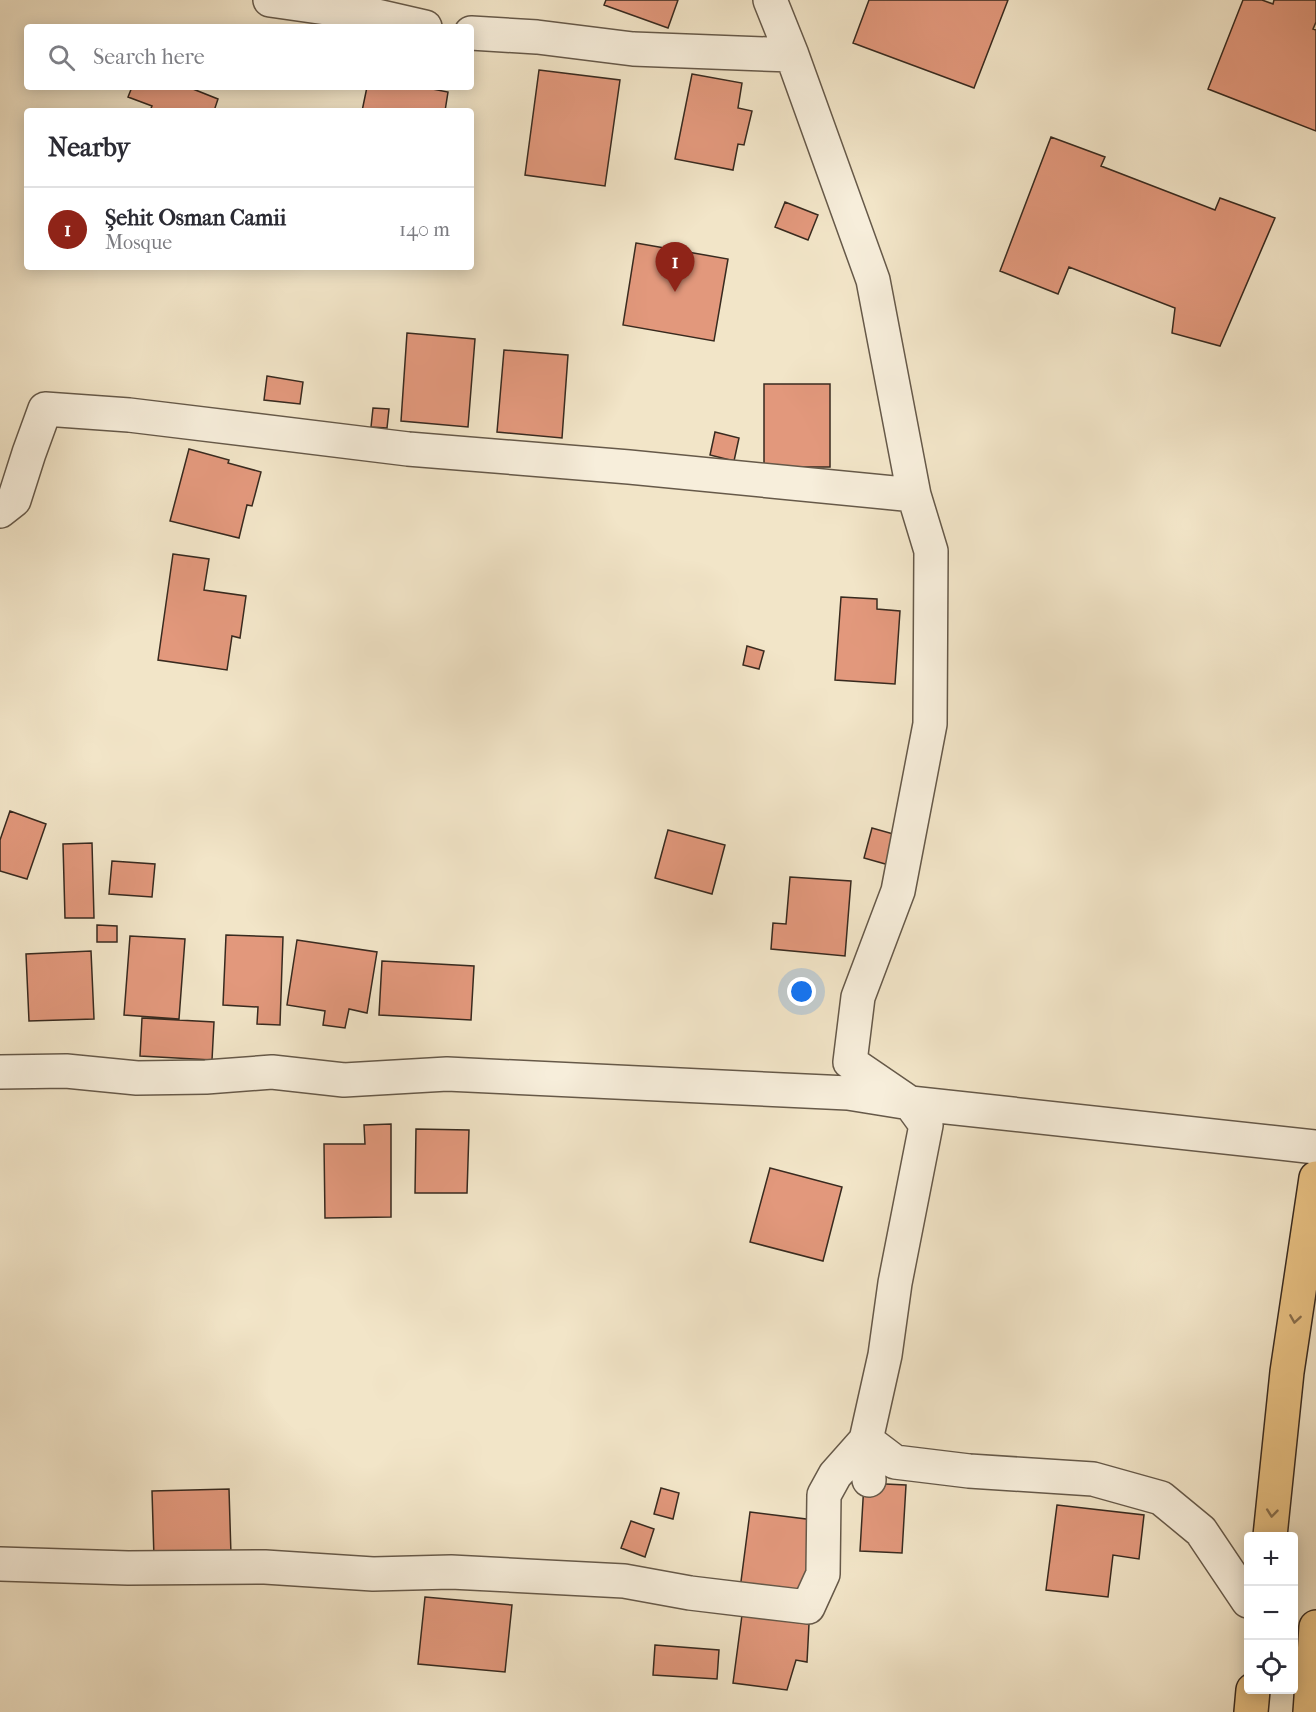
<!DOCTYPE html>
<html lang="en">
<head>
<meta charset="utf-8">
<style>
  :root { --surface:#fff; --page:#f2f2f3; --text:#2b2b33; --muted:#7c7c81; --line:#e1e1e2; --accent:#8f2418 }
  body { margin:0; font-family:"IM FELL French Canon",serif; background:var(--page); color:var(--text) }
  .controls { position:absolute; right:18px; bottom:18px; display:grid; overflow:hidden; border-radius:6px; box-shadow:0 3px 15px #0003 }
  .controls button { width:54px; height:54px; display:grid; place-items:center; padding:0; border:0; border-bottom:2px solid var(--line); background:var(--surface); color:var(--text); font:30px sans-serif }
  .you { position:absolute; left:802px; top:992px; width:21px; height:21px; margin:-15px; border:4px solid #fff; border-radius:50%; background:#1a73e8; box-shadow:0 0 0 9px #1a73e833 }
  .badge { display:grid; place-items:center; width:39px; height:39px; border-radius:50%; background:var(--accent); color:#fff; font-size:20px; font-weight:700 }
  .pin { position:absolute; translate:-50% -50px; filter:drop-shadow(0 2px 3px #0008) }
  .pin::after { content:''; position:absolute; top:32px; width:21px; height:18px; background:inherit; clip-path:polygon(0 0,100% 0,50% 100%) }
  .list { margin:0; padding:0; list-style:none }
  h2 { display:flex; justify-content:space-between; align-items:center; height:78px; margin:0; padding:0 24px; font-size:26px }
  h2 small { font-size:20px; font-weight:400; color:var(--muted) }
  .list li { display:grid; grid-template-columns:39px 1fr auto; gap:18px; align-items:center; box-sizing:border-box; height:84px; padding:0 24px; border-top:2px solid var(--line) }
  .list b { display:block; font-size:22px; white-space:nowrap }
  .list p { margin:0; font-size:20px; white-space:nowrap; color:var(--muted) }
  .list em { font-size:20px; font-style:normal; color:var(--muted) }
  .icon { flex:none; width:33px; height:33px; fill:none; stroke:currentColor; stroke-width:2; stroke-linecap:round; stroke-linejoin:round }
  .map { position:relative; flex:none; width:1316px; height:1712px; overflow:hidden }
  .search { position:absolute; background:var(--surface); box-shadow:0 3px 15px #0003; left:24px; top:24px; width:450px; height:66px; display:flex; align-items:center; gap:15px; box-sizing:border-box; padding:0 21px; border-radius:6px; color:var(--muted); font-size:22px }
  .panel { position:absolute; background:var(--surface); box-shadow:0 3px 15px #0003; left:24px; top:108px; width:450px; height:162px; border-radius:6px }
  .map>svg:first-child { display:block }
  .building { fill:#e2987c; stroke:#382a1f; stroke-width:1.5 }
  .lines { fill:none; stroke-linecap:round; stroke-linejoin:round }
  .minor-casing { stroke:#665949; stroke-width:36 }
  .major-casing { stroke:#382a1f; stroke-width:36 }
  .minor { stroke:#f7eedb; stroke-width:33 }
  .major { stroke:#e9c284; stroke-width:33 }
  .oneway { stroke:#886e4c }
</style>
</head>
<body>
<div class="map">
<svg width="1316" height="1712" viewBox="0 0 1316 1712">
  <rect width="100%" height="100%" fill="#f2e5c8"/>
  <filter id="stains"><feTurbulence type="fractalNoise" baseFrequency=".00333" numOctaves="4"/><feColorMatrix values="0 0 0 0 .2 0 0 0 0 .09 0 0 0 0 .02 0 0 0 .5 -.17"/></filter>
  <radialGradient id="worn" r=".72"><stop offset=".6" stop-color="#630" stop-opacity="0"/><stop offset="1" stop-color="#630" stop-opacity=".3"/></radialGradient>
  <!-- building -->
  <path class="building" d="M606 0H678L668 28 604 5Z
    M869 0H1008L974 88 853 43Z
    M1243 0H1262L1273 4 1274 0H1316V22L1313 29 1316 30V131L1208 89Z
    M539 70 620 80 605 186 525 175Z
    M692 74 742 83 738 108 752 111 744 145 738 144 733 170 675 159Z
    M132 87H194L193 89 218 99 214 111H150L152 106 128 97Z
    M367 87H422L448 92 445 111H362Z
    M1051 137 1105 157 1101 166 1215 210 1220 198 1275 218 1220 346 1172 333 1175 308 1069 267 1058 294 1000 271Z
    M785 202 818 215 808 240 775 227Z
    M636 243 728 259 714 341 623 325Z
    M407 333 475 339 468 427 401 421Z
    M504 350 568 355 562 438 497 432Z
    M267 376 303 382 300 404 264 400Z
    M764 384H830V467H764Z
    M373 408 389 409 387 428 371 427Z
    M715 432 739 438 734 461 710 455Z
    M189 449 229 460 228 463 261 472 252 506 247 505 239 538 170 521Z
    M173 554 209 559 204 590 246 596 240 638 232 636 227 670 158 660Z
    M841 597 877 599V609L900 611 895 684 835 680Z
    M747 646 764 651 759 669 743 665Z
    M10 811 46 824 27 879 0 871V840Z
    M872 828 904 837 896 867 864 858Z
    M668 830 725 845 712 894 655 878Z
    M92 843 94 918H65L63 844Z
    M112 861 155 864 152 897 109 894Z
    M790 877 851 881 845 956 771 949 773 923 786 924Z
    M97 925 117 926V942H97Z
    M226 935 283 937 280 1025 257 1024 258 1007 223 1005Z
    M130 936 185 939 179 1019 124 1015Z
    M297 940 377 952 367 1013 349 1009 345 1028 323 1025 325 1011 287 1005Z
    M91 951 94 1019 29 1021 26 954Z
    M382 961 474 966 471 1020 379 1015Z
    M142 1018 214 1022 212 1060 140 1056Z
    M391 1124V1217L325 1218 324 1144H365L364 1125Z
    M416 1129 469 1130 467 1193H415Z
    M770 1168 842 1187 823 1261 750 1242Z
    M864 1483 906 1485 902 1553 860 1551Z
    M661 1488 679 1493 673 1519 654 1514Z
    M229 1489 231 1555 154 1558 152 1491Z
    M1057 1505 1144 1515 1139 1559 1113 1555 1108 1597 1046 1590Z
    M750 1512 814 1520 805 1596 740 1589Z
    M631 1521 654 1529 645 1557 621 1548Z
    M425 1597 512 1605 505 1672 418 1664Z
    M742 1615 809 1624 807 1662 796 1660 787 1690 733 1683Z
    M655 1645 719 1650 717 1679 653 1675Z"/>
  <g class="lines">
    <defs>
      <path id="minor" d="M270 0 368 14 425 27
        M471 33 537 37 633 49 792 55
        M0 511 14 500 29 453 45 409 129 415 408 449 629 467 914 495 873 280 792 55 770 0
        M0 1072 66 1071 137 1078 206 1077 272 1072 344 1080 447 1074 848 1093 910 1103 1316 1147
        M869 1480 866 1440 885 1355 895 1283 926 1125 910 1103 850 1062 858 997 898 891 930 724 931 551 914 495
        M0 1564 128 1568 265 1567 373 1574 451 1572 624 1581 690 1593 808 1607 823 1574 824 1495 835 1475 866 1440 895 1462 969 1471 1093 1479 1161 1498 1201 1531 1248 1601"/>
      <path id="major" d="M1270 1536 1287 1372 1316 1178
        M1251 1712 1253 1690
        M1310 1712 1316 1627"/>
    </defs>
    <!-- minor casing -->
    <use href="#minor" class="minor-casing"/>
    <!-- major casing -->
    <use href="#major" class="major-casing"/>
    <!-- minor -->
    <use href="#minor" class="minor"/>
    <!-- major -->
    <use href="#major" class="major"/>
  </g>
  <!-- one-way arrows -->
  <defs><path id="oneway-chevron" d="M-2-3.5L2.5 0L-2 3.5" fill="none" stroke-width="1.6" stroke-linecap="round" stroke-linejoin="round" transform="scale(1.5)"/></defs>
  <g class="oneway">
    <use href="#oneway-chevron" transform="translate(1295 1319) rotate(99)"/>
    <use href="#oneway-chevron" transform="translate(1272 1513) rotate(96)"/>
  </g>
  <rect width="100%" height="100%" filter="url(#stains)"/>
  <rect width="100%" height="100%" fill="url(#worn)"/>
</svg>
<div class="controls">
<button>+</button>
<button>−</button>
<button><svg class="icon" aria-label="locate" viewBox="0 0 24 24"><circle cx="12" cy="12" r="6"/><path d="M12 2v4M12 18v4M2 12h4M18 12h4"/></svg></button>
</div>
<div class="you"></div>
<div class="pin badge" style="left:675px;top:292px">1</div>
<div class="search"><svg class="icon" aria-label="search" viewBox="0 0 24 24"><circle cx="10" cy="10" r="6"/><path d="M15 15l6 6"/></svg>Search here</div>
<section class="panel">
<h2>Nearby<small></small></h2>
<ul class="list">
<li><span class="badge">1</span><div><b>Şehit Osman Camii</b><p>Mosque</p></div><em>140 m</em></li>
</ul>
</section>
</div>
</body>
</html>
